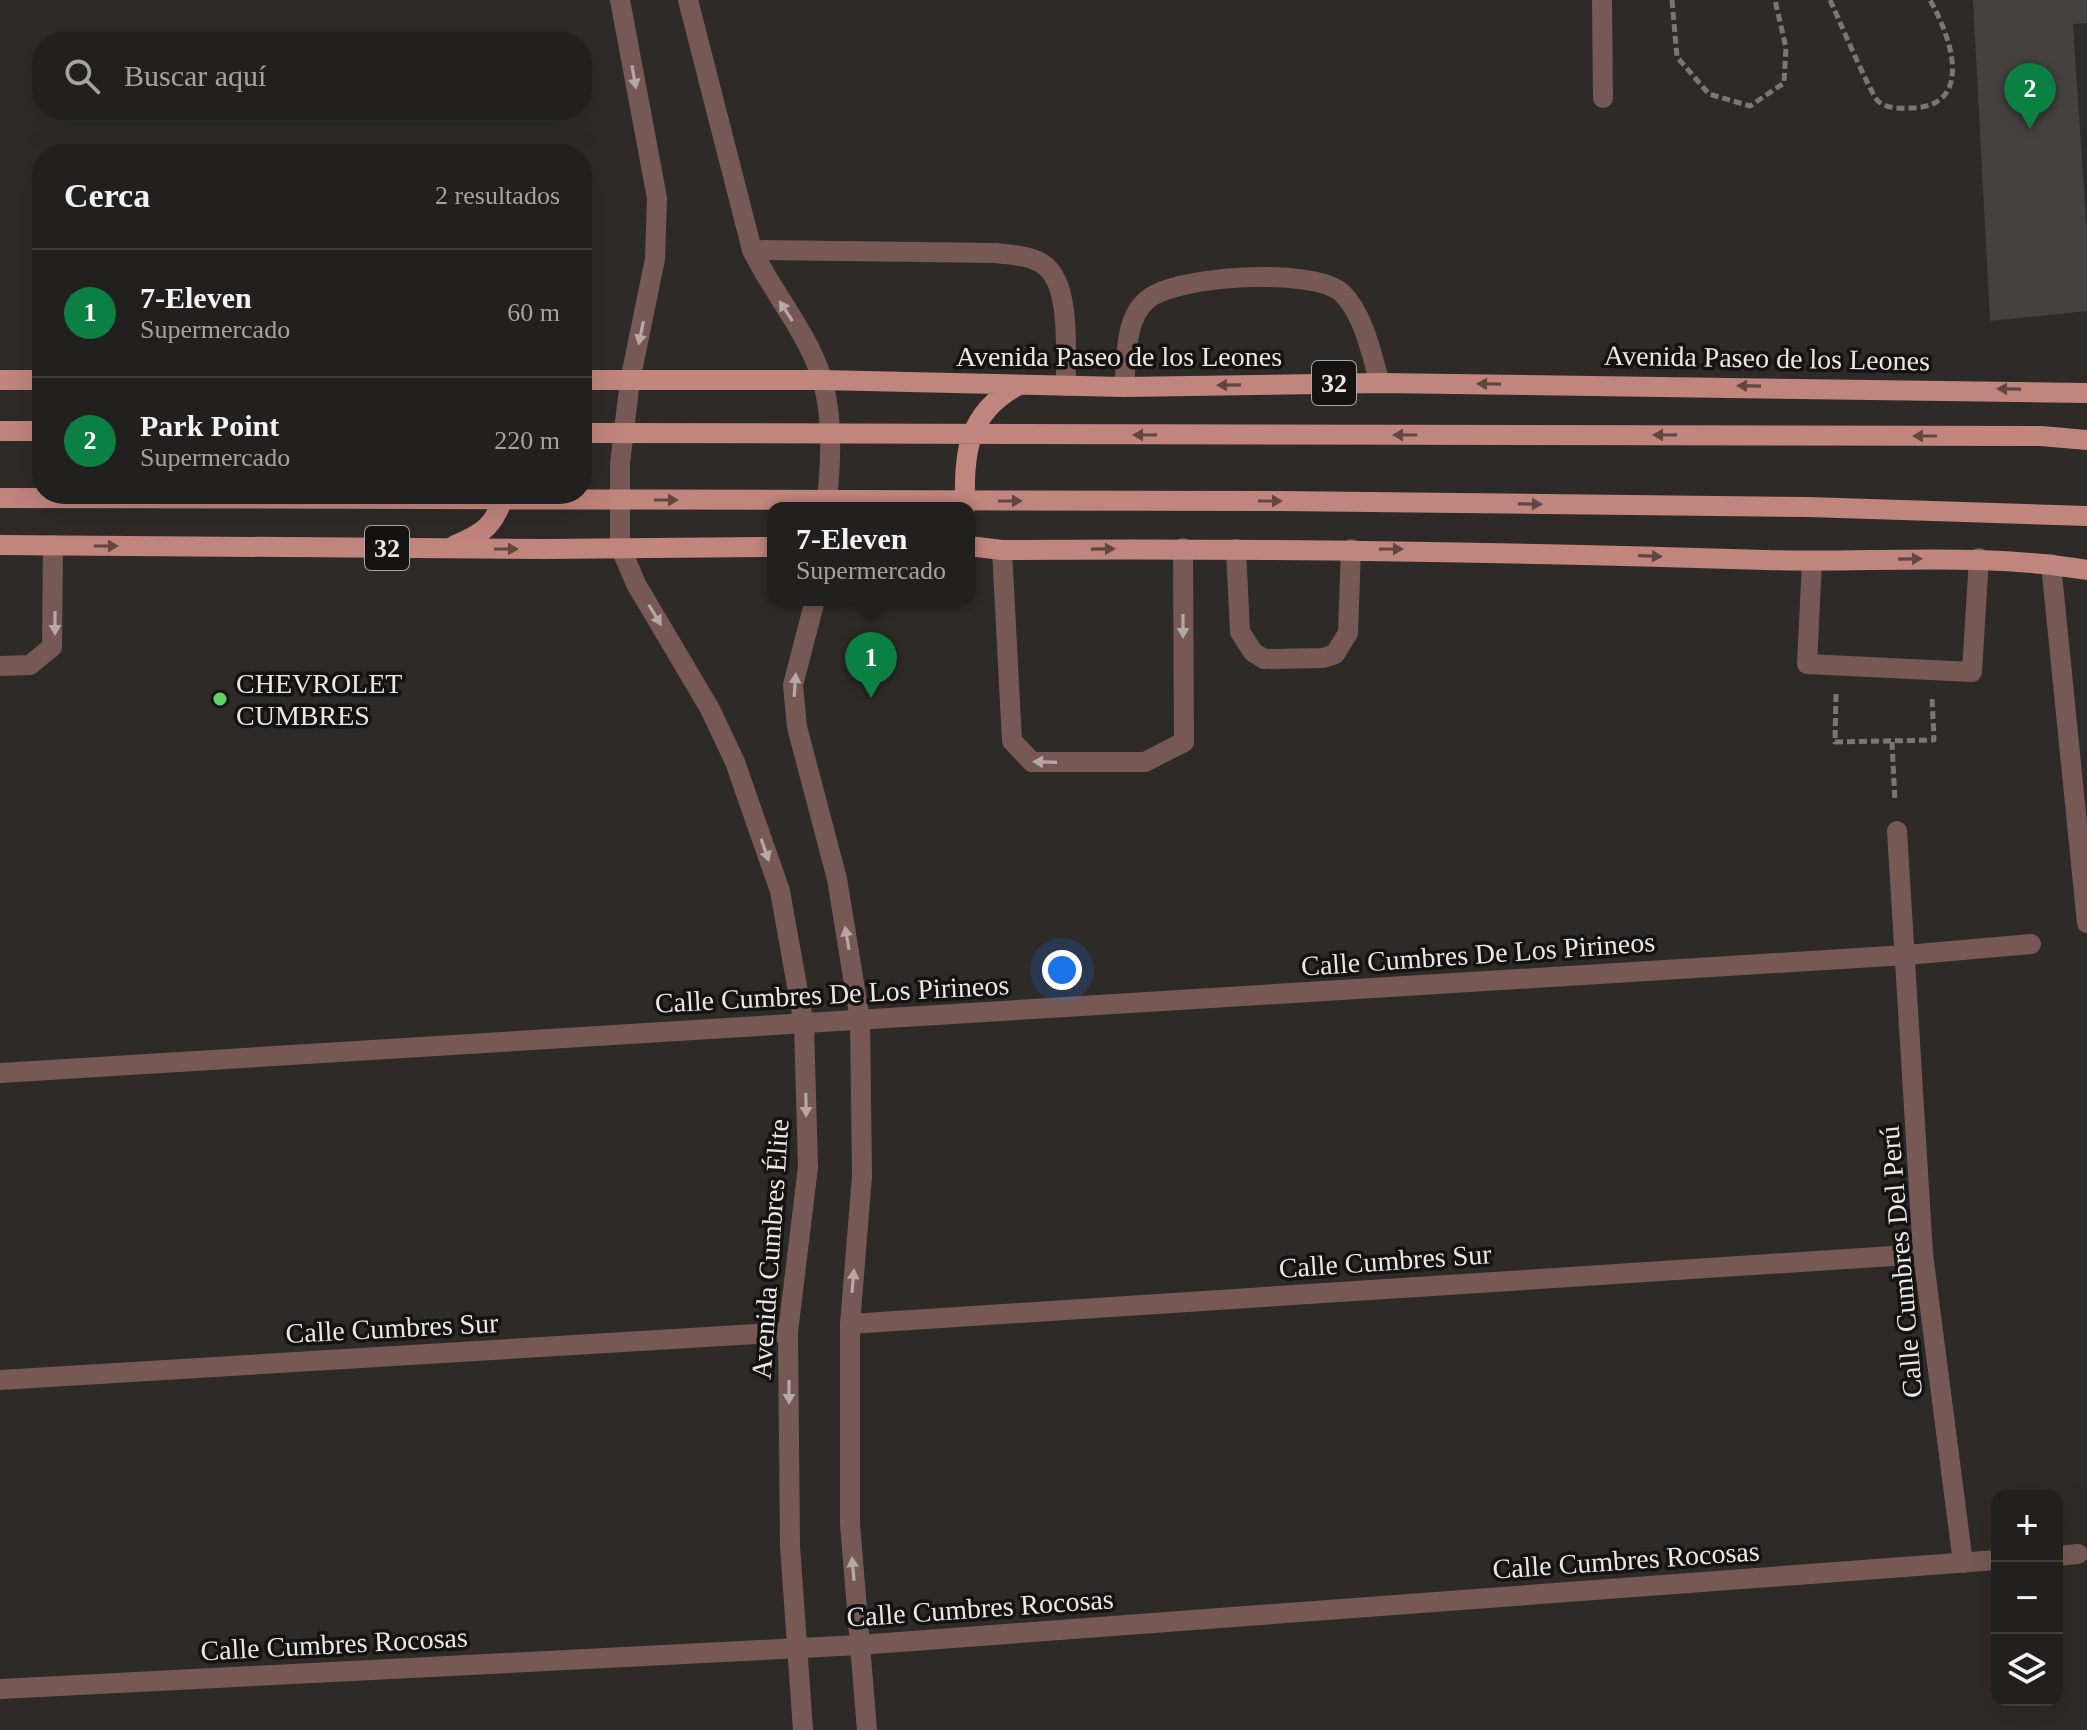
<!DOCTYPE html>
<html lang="es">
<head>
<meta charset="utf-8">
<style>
  :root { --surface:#22201e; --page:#2a2827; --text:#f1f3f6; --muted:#a2a3a4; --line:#3f3e3c; --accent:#0b8043 }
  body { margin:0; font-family:Georgia,serif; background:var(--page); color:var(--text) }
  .controls { position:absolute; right:24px; bottom:24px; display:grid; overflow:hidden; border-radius:16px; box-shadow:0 8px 32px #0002 }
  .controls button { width:72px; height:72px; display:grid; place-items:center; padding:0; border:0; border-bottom:2px solid var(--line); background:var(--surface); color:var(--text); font:40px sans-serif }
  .you { position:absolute; left:1062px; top:970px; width:28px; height:28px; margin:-20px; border:6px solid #fff; border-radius:50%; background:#1a73e8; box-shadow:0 0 0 12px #1a73e833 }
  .badge { display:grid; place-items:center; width:52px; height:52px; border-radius:50%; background:var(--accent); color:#fff; font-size:26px; font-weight:700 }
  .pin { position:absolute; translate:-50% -66px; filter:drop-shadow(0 2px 4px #0008) }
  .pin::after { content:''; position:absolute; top:42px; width:28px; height:24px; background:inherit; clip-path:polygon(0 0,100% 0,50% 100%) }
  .popup { position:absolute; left:767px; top:502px; width:208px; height:104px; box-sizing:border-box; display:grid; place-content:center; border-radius:16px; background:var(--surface); filter:drop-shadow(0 2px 6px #0005); font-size:26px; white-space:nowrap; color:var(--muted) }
  .popup b { font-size:30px; color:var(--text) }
  .popup::after { content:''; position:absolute; left:50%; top:100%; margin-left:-16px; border:16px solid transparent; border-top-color:var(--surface) }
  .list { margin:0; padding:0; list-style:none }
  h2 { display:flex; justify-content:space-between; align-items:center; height:104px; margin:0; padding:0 32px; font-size:34px }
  h2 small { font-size:26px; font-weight:400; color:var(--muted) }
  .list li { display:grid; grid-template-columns:52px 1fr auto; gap:24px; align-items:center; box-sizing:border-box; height:128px; padding:0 32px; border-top:2px solid var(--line) }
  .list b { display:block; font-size:30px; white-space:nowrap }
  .list p { margin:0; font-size:26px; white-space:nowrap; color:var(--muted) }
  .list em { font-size:26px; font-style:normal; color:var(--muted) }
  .icon { flex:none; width:44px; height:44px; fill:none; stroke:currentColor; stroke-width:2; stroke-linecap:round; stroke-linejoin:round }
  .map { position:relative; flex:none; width:2087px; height:1730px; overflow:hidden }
  .search { position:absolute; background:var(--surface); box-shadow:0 8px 32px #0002; left:32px; top:32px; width:560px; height:88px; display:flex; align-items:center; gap:20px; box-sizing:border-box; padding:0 28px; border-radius:32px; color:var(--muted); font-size:30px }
  .panel { position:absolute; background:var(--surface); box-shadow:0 8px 32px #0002; left:32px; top:144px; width:560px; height:360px; border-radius:32px }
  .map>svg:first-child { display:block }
  .building { fill:#44413e }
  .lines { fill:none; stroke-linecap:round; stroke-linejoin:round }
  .path { stroke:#797674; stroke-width:5; stroke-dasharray:8 4; stroke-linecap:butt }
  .service { stroke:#765955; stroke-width:20 }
  .minor { stroke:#765955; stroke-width:20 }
  .tertiary { stroke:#765955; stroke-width:20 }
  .primary { stroke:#c0857d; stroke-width:20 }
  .oneway { fill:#b6a8a5 }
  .oneway2 { fill:#624642 }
  .poi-dot { fill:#61d46a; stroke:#151312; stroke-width:3 }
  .labels { text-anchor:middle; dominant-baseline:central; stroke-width:7; stroke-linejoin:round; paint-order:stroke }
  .shield { fill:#151312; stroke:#aaa8a6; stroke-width:2 }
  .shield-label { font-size:26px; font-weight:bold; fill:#eae8e6 }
  .street-label { font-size:28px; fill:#eae8e6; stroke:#151312 }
  .poi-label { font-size:28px; fill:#eae8e6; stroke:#151312; text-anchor:start }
</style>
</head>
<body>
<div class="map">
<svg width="2087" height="1730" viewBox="0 0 2087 1730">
  <rect width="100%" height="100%" fill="#2e2a28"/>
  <!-- building -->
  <path class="building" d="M1973 0H2087V23L2073 24 2087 234V311L1990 321Z"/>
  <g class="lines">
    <!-- path -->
    <path class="path" d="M1672 0 1677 57 1709 94 1750 106 1784 83 1786 48 1775 0
      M1830 0C1838 17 1869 91 1878 101 1888 110 1903 108 1914 108 1976 104 1949 33 1930 0
      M1836 694 1835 742 1934 740 1932 697
      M1892 742 1895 802"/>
    <!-- service -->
    <path class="service" d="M752 250 996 253C1011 255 1031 255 1044 265 1072 285 1065 355 1066 386
      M1124 387C1127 359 1124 319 1147 300 1174 275 1314 267 1342 293 1364 315 1371 353 1380 383
      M1236 549 1240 632 1253 652 1264 659 1323 658 1335 654 1348 633 1351 549
      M1002 550 1012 741 1032 762H1145L1184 742 1183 548
      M1812 561 1807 664 1972 672 1979 558
      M2051 564 2087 923
      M0 666 30 665 52 647 53 545"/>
    <!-- minor -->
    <path class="minor" d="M1602 0 1603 98
      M1897 831 1923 1254 1963 1563
      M0 1073 1906 955 2031 944
      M850 1324 1923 1254
      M0 1380 788 1332
      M2057 1556 2078 1554
      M0 1689 859 1645 1997 1560"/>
    <!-- tertiary -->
    <path class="tertiary" d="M620 0 657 198 655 259 630 381 620 463V546L636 584 710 709 735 762 780 891 804 1025 808 1167 788 1332 790 1546 803 1730
      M688 0 752 250C773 293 808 333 822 379 834 419 831 467 826 508
      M815 600 793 685 797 727 837 879 860 1020 862 1176 850 1324V1524L867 1730"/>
    <!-- primary -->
    <path class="primary" d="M0 380H42
      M582 380H822L1124 387 1380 383 2087 393
      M0 431H42
      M582 433 2041 436 2087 440
      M0 498 1279 501 1808 507 2087 516
      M965 508C964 454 966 414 1017 386
      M0 545 544 549 773 547
      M455 545C485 533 494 525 505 494
      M969 546 1002 550C1257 548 1512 552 1766 560 1874 563 1980 552 2087 570"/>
  </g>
  <!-- one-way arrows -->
  <defs><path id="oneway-solid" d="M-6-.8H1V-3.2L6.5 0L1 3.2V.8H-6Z" transform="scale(2)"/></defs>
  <g class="oneway">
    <use href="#oneway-solid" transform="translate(634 77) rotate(80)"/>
    <use href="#oneway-solid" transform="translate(786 311) rotate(-123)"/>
    <use href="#oneway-solid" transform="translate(641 333) rotate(102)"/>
    <use href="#oneway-solid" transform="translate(655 615) rotate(59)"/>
    <use href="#oneway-solid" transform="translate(55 623) rotate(90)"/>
    <use href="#oneway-solid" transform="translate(1183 626) rotate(90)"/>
    <use href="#oneway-solid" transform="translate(795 685) rotate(-86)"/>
    <use href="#oneway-solid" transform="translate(1045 762) rotate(-178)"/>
    <use href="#oneway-solid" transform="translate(765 850) rotate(71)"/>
    <use href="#oneway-solid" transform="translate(847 938) rotate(-100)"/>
    <use href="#oneway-solid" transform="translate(806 1105) rotate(89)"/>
    <use href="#oneway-solid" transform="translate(853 1281) rotate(-85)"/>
    <use href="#oneway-solid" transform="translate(789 1392) rotate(90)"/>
    <use href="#oneway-solid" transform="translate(853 1569) rotate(-95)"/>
  </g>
  <g class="oneway2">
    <use href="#oneway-solid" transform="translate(1489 384) rotate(-179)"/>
    <use href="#oneway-solid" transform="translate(1229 385) rotate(179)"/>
    <use href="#oneway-solid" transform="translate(1749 386) rotate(-179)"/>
    <use href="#oneway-solid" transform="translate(2009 389) rotate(-179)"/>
    <use href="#oneway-solid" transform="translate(1145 435) rotate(-180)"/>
    <use href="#oneway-solid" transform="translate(1405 435) rotate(180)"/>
    <use href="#oneway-solid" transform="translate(1665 435) rotate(180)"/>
    <use href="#oneway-solid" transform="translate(1925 436) rotate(-180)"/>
    <use href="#oneway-solid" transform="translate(666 500)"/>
    <use href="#oneway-solid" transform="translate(1010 501)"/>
    <use href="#oneway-solid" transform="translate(1270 501)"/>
    <use href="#oneway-solid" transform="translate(1530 504) rotate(1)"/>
    <use href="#oneway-solid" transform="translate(106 546)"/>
    <use href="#oneway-solid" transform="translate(506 549)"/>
    <use href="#oneway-solid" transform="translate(1103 549) rotate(-1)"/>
    <use href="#oneway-solid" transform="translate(1391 549)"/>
    <use href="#oneway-solid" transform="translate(1650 556) rotate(2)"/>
    <use href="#oneway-solid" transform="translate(1910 559) rotate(-1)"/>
  </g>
  <!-- markers -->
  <circle class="poi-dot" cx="220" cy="699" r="8"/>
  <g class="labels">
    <!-- shield labels -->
    <g class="shield">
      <rect x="1312" y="361" width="44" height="44" rx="6"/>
      <rect x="365" y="526" width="44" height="44" rx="6"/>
    </g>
    <g class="shield-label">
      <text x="1334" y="383">32</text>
      <text x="387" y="548">32</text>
    </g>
    <!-- street labels -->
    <g class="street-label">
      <text x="1119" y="356">Avenida Paseo de los Leones</text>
      <text transform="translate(1767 358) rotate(1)">Avenida Paseo de los Leones</text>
      <text transform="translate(1478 954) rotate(-4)">Calle Cumbres De Los Pirineos</text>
      <text transform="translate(832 994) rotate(-3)">Calle Cumbres De Los Pirineos</text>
      <text transform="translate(770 1249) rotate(-86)">Avenida Cumbres Élite</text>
      <text transform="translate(1385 1261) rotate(-4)">Calle Cumbres Sur</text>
      <text transform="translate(1901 1262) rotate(-95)">Calle Cumbres Del Perú</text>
      <text transform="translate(392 1328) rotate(-3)">Calle Cumbres Sur</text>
      <text transform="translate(1626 1560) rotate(-4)">Calle Cumbres Rocosas</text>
      <text transform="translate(980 1608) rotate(-4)">Calle Cumbres Rocosas</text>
      <text transform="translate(334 1644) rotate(-3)">Calle Cumbres Rocosas</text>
    </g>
    <!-- poi labels -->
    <g class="poi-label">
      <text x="236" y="683">CHEVROLET<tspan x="236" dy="32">CUMBRES</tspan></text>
    </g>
  </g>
</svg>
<div class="controls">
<button>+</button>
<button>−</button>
<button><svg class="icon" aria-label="layers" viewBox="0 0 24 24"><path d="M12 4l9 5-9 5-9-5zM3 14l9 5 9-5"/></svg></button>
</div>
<div class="you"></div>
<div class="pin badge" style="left:871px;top:698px">1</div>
<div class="popup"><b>7-Eleven</b>Supermercado</div>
<div class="pin badge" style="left:2030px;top:129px">2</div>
<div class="search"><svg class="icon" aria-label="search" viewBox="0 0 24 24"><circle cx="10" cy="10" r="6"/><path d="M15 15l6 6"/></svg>Buscar aquí</div>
<section class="panel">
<h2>Cerca<small>2 resultados</small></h2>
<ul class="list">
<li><span class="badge">1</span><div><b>7-Eleven</b><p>Supermercado</p></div><em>60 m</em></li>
<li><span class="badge">2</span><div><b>Park Point</b><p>Supermercado</p></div><em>220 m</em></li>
</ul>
</section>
</div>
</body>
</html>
